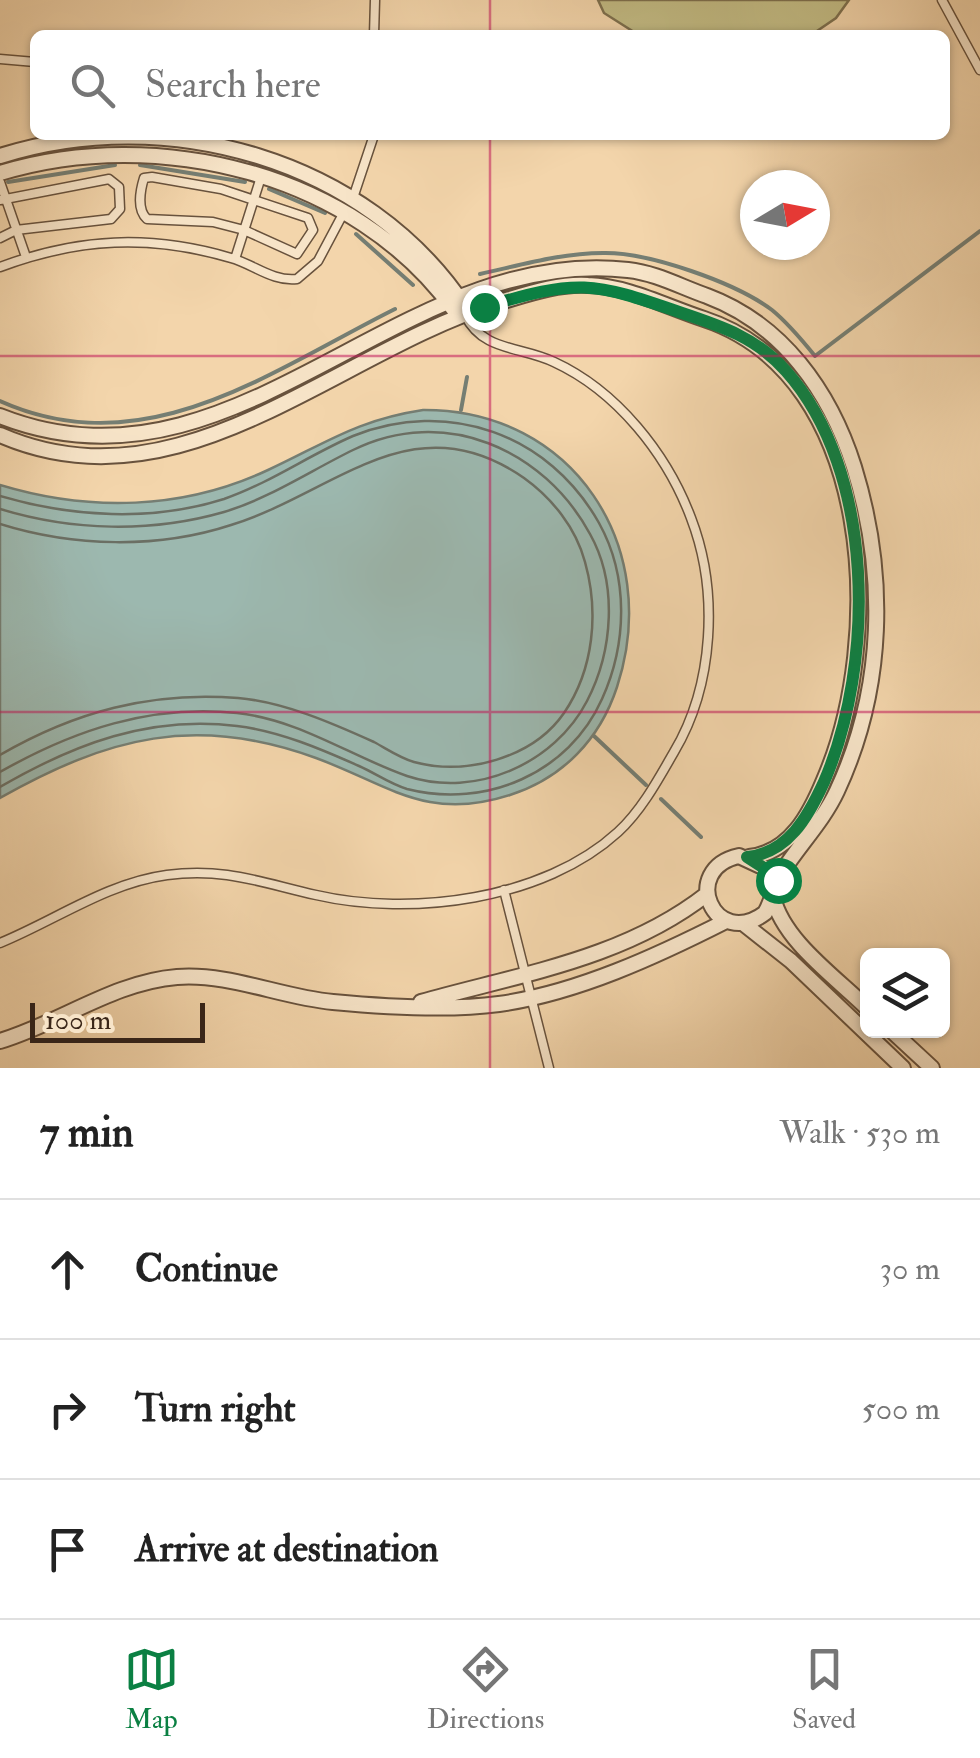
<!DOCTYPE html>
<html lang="en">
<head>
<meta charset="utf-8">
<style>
  :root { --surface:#fff; --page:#f2f2f2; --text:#222; --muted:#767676; --line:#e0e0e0; --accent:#0b8043 }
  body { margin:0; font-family:"IM FELL Double Pica",serif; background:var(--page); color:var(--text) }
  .controls { position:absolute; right:30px; bottom:30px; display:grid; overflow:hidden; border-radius:15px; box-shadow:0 2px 8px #0004 }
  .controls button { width:90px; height:90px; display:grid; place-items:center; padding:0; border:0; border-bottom:2px solid var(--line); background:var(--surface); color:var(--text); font:50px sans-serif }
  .compass { position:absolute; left:740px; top:170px; width:90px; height:90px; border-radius:50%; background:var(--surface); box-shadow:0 2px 8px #0004; rotate:80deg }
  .scale { position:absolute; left:30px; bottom:25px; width:175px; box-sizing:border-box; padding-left:10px; border:5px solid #3a2618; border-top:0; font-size:28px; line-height:35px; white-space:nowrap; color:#3a2618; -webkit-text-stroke:8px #f7e4c8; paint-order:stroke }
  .stop { position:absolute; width:30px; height:30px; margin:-22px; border:8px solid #0b8043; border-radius:50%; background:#fff }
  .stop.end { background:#0b8043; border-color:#fff; box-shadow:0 2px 10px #0008 }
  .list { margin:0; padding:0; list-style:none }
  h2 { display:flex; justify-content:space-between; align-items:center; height:130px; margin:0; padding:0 40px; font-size:42px }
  h2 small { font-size:32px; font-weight:400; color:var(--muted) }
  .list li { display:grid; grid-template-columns:65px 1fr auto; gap:30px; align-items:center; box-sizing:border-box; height:140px; padding:0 40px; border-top:2px solid var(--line) }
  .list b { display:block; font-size:38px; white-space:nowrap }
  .list em { font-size:32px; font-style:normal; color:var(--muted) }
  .icon { flex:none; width:55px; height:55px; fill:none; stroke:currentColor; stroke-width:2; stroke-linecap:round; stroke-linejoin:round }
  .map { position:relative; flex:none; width:980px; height:1068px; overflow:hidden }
  .search { position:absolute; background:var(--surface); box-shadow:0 2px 8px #0004; left:30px; right:30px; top:30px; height:110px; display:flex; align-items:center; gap:25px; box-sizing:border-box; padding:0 35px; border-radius:15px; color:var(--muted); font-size:38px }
  .sheet { height:550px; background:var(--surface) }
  nav { display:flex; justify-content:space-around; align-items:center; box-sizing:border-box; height:140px; border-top:2px solid var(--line); background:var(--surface); font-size:28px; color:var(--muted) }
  nav a { display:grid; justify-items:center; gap:5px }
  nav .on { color:var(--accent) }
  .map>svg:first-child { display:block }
  .grass { fill:#c2bb84; stroke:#7e704e; stroke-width:2.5 }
  .water { fill:#9cb8af; stroke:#757e73; stroke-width:2.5 }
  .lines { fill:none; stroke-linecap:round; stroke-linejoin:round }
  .shore { stroke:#6b6f64; stroke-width:2.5 }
  .stream { stroke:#757e73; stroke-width:4 }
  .lane-casing { stroke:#68523d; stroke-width:11 }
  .street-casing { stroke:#68523d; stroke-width:18 }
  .lane { stroke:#f7e4c8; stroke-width:8 }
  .street { stroke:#f7e4c8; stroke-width:14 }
  .route { stroke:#0b8043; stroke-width:12 }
  .grid { fill:none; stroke:#c2185b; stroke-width:2.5; stroke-opacity:0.55 }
</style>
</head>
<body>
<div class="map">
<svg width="980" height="1068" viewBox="0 0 980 1068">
  <rect width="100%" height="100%" fill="#f3d5ab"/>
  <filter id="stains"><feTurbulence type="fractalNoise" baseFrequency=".002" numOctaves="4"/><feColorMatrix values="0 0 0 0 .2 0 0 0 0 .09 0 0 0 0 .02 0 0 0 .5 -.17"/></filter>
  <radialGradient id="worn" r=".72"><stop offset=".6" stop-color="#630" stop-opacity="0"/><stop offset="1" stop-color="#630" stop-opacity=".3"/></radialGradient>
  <!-- grass -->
  <path class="grass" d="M598 0H849L836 18 814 33 634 32 604 13Z"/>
  <!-- water -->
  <path class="water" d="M423 410C573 409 663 547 617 687 600 739 563 778 510 795 427 822 389 785 316 758 196 714 108 737 0 798V485C89 512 183 510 268 470 326 443 357 420 423 410Z"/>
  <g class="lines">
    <!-- shore -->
    <path class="shore" d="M0 496C71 517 152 522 224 499 270 483 309 455 353 436 448 398 549 434 599 523 629 577 627 644 602 699 569 773 486 809 407 789 390 784 375 773 359 766 321 749 279 731 237 726 150 715 74 744 0 787
      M0 509C72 531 151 533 224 512 270 498 310 471 353 450 444 405 544 449 590 534 618 584 613 651 587 701 555 763 476 799 407 776 350 756 300 720 237 713 151 704 74 730 0 772
      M0 524C73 547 158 549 231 525 335 493 413 400 524 478 552 498 576 528 585 562 599 612 594 669 564 713 533 758 466 776 414 762 400 758 387 749 374 742 332 723 284 702 238 698 151 691 74 712 0 755"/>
    <!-- stream -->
    <path class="stream" d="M140 165 245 182
      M8 182 115 165
      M269 189 325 213
      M356 234 413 285
      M480 274C521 265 562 253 603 253 649 252 736 283 772 310 788 323 802 340 815 356L980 231
      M0 401C145 466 269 372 395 309
      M461 410 467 377
      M594 736 646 785
      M661 799 701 837"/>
    <defs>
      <path id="lane" d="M942 0 980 70
        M374 35 375 0
        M0 59 35 62
        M152 177 221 189 308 218 313 230 297 254 244 230 213 222 147 219C137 210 140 191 144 178Z
        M0 182 26 257
        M0 200 109 179 119 187 120 209 111 219 16 230 0 238
        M352 201 374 135
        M235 259 261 177
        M0 267C78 238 150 234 231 258 253 264 273 282 297 279L318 261 344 212
        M504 890 549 1068
        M0 943C56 920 107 883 167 875 224 867 262 883 316 895 411 917 544 900 618 832 641 811 658 780 674 752 714 685 719 591 691 518 667 454 617 391 554 362 521 346 483 352 465 315"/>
      <path id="street" d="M0 156C166 103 367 159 465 307
        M0 173C157 125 355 173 454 310
        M0 416C236 509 397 244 628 270 656 273 681 287 707 296 782 324 830 391 854 467 887 574 885 688 837 791 823 821 800 844 782 872 774 885 773 900 765 913 714 951 679 869 739 856L767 869 774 891
        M0 435C181 514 335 352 500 302 527 294 559 283 588 285 627 286 667 307 704 319 876 376 885 640 824 780 810 814 790 853 749 857
        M773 897C783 941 837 978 868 1009
        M744 924 791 961 903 1068
        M421 1002C520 974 624 959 707 894
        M891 1030 932 1068
        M0 1041C60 1023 114 982 177 977 230 973 280 997 333 1002 386 1007 447 1011 499 1004 577 993 657 956 726 921"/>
    </defs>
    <!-- lane casing -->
    <use href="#lane" class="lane-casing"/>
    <!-- street casing -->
    <use href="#street" class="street-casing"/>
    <!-- lane -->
    <use href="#lane" class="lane"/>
    <!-- street -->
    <use href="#street" class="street"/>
  </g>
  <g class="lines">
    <!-- route -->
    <path class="route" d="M484 307C579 279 590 281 682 313 721 326 757 338 786 371 876 472 875 664 824 782 808 817 788 853 747 857L767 870 774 892 778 880"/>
  </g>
  <!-- grid -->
  <path class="grid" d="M490 0V35M490 135V1068M0 356H980M0 712H980"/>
  <rect width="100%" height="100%" filter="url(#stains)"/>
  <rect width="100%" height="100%" fill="url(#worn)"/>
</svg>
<div class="controls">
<button><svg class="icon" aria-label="layers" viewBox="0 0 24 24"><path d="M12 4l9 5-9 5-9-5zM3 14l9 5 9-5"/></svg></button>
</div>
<svg class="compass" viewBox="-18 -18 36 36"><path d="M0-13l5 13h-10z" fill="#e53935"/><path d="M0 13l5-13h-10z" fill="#767676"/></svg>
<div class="scale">100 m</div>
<div class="stop" style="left:778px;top:880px"></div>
<div class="stop end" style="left:484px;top:307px"></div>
<div class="search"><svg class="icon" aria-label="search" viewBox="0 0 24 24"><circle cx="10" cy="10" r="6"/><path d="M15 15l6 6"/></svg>Search here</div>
</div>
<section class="sheet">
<h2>7 min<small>Walk · 530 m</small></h2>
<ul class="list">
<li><svg class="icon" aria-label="ahead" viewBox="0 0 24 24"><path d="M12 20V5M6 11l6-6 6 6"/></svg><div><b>Continue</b></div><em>30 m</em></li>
<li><svg class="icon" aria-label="right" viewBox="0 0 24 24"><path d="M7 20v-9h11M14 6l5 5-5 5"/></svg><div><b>Turn right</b></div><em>500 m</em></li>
<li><svg class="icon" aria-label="arrive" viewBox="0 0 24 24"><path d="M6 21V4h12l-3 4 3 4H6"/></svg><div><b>Arrive at destination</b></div></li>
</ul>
</section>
<nav>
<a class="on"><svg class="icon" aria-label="map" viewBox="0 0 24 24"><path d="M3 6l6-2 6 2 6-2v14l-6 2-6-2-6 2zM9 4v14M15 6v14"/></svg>Map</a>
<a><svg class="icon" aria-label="directions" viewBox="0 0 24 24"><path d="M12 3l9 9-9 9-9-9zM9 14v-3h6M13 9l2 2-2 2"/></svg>Directions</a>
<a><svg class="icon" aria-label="saved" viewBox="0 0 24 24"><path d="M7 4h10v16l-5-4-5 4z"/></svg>Saved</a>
</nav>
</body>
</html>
